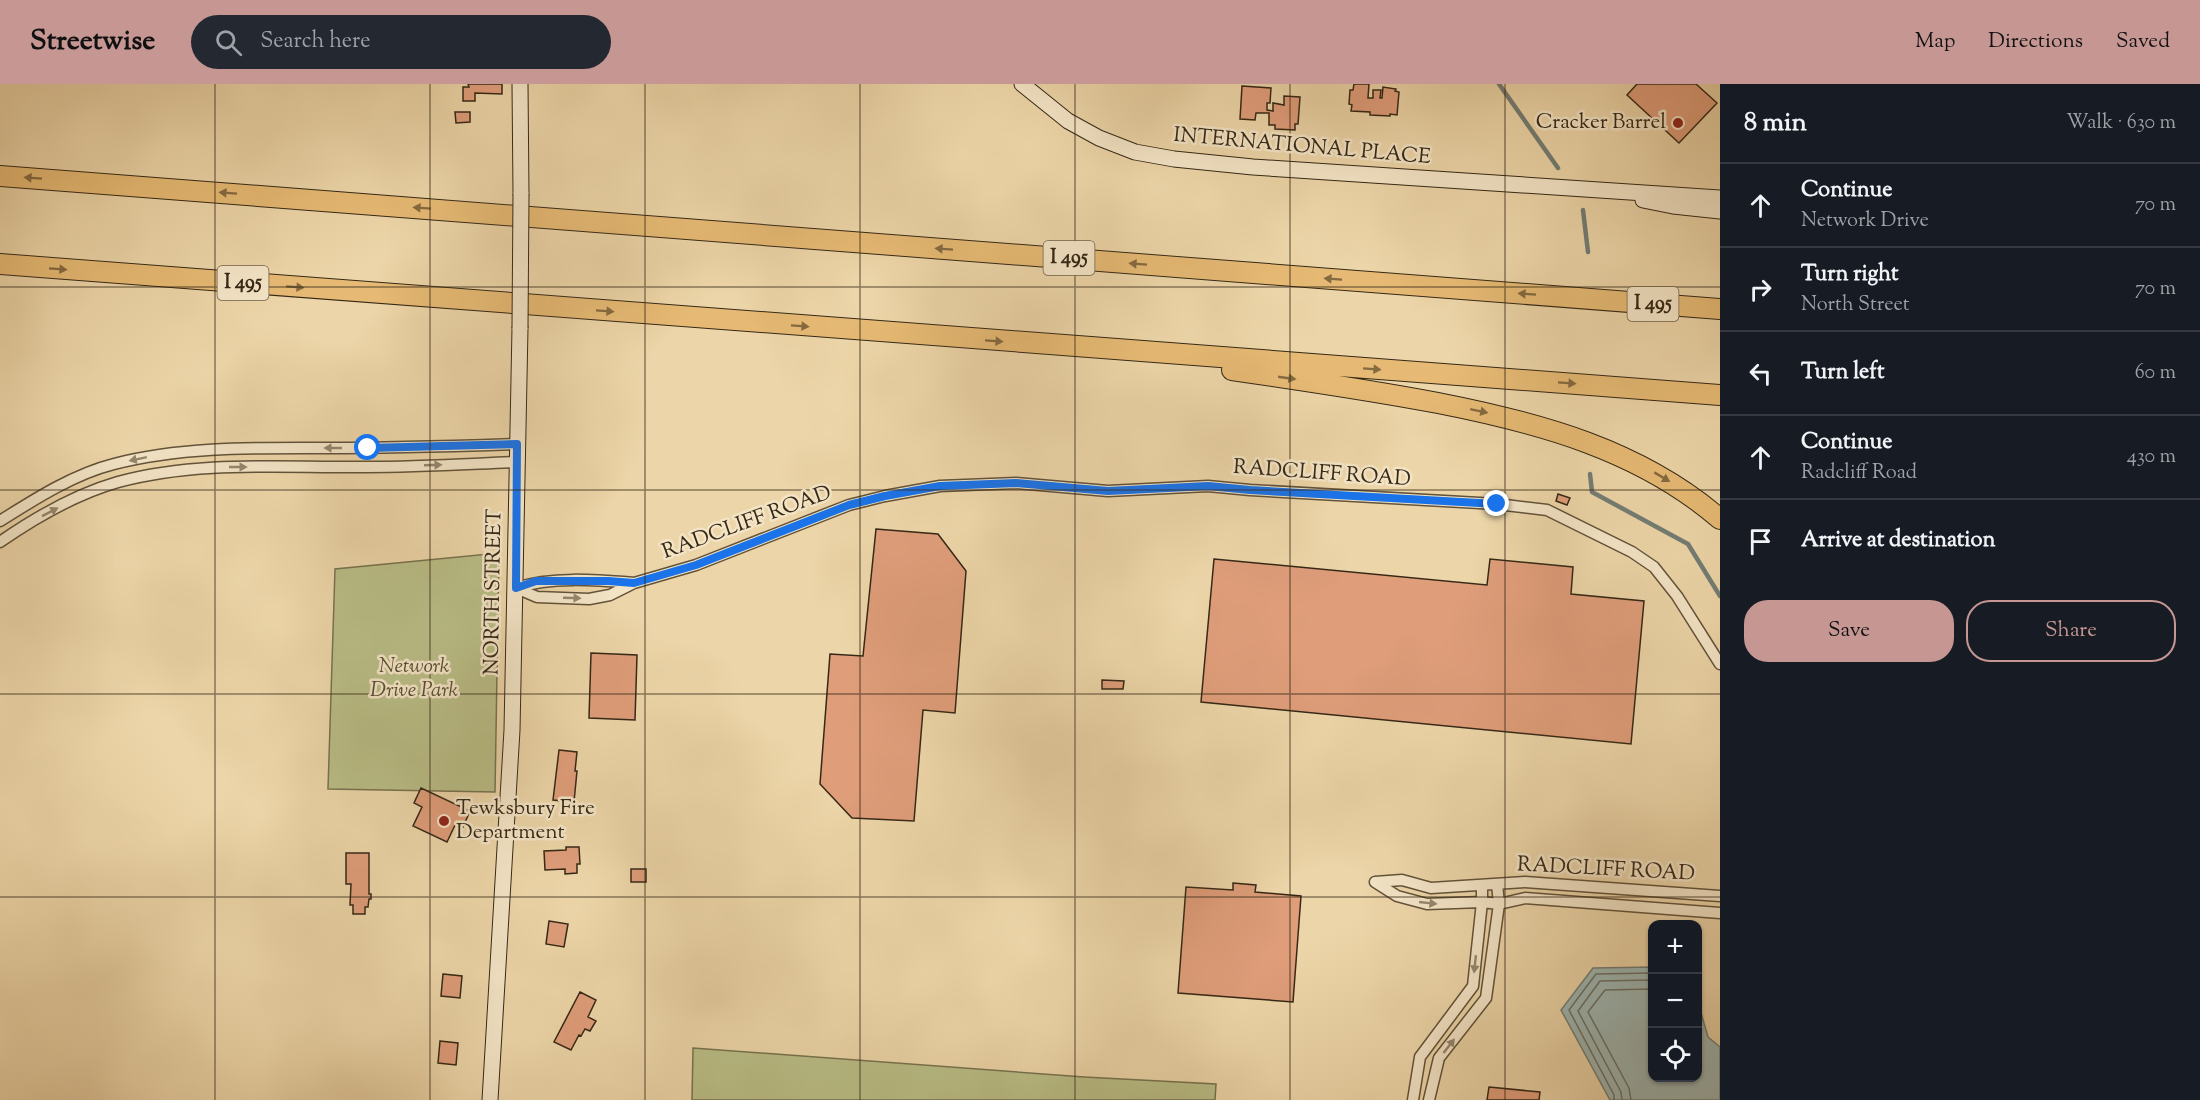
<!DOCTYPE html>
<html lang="en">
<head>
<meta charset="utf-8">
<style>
  :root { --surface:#171b24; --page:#242831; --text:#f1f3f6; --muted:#9ea1a6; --line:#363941; --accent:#c59692 }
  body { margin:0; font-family:"Sorts Mill Goudy",serif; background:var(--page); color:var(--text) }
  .controls { position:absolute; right:18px; bottom:18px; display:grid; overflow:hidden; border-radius:12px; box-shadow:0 2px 4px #0004 }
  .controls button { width:54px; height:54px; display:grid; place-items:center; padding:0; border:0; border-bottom:2px solid var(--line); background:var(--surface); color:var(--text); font:30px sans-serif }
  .stop { position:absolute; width:18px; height:18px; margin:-14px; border:4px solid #1a73e8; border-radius:50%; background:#fff }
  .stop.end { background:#1a73e8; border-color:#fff; box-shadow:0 2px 6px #0008 }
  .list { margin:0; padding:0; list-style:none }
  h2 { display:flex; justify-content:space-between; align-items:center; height:78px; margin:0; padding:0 24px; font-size:26px }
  h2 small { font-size:20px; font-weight:400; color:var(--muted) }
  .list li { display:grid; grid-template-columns:39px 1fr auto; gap:18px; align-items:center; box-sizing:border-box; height:84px; padding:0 24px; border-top:2px solid var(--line) }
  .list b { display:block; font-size:22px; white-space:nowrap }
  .list p { margin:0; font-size:20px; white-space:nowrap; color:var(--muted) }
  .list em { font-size:20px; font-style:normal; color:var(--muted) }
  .actions { display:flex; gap:12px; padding:18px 24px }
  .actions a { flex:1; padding:14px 0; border:2px solid var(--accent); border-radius:24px; text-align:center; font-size:21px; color:var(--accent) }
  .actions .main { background:var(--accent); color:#111 }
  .icon { flex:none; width:33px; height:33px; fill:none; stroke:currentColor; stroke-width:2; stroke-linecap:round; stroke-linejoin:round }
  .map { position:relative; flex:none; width:1720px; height:1016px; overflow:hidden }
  header { display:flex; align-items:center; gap:36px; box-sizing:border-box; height:84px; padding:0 30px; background:var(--accent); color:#111 }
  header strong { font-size:28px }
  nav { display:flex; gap:33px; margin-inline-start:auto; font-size:21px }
  .search { width:420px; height:54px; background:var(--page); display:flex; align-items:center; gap:15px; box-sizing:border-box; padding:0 21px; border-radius:33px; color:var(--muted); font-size:22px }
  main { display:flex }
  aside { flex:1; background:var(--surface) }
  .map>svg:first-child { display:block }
  .green { fill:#b9bd86; stroke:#77724e; stroke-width:1.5 }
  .water { fill:#9db6b3; stroke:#737d74; stroke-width:1.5 }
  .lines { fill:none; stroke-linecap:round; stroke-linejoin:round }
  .shore { stroke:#696f64; stroke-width:1.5 }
  .stream { stroke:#737d74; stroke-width:4.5 }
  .building { fill:#df9d7a; stroke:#352816; stroke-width:1.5 }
  .street-casing { stroke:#63533a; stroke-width:13 }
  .secondary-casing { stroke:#352816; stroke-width:17 }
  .highway-casing { stroke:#352816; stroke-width:22 }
  .street { stroke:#f3e4c6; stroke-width:10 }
  .secondary { stroke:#f3e4c6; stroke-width:15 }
  .highway { stroke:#e6ba74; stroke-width:20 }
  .secondary-bridge-casing { stroke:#352816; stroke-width:17; stroke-linecap:butt }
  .secondary-bridge { stroke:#f3e4c6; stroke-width:15 }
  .oneway { fill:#856a40 }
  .oneway2 { fill:#94866e }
  .route { stroke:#1a73e8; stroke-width:8 }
  .grid { fill:none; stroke:#352816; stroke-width:1.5; stroke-opacity:0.55 }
  .poi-dot { fill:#8f2418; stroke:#f3e4c6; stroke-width:2 }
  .labels { text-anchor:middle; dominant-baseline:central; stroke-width:5; stroke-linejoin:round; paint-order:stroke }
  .shield { fill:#f3e4c6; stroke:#6e604b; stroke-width:1.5 }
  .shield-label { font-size:20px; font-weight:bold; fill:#352816 }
  .poi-label { font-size:21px; fill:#352816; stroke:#f3e4c6; text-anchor:end }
  .street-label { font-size:21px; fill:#352816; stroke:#f3e4c6 }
  .park-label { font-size:21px; font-style:italic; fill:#564d32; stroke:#f3e4c6 }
</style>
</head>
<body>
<header>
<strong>Streetwise</strong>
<div class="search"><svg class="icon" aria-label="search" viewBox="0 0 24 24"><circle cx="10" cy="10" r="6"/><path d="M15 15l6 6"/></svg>Search here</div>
<nav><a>Map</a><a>Directions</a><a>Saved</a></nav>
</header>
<main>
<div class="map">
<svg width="1720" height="1016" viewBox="0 0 1720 1016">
  <rect width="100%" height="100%" fill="#ecd5a8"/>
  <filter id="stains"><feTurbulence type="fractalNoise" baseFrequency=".00333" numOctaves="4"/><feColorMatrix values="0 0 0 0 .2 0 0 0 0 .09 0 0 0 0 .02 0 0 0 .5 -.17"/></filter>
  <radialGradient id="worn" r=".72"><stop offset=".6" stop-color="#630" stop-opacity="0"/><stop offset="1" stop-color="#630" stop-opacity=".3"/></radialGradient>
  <!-- green -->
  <path class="green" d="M499 469 495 708 328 705 335 485Z
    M693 964 1084 993 1216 1000 1215 1016H692Z"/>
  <!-- water -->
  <path class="water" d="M1652 883V994H1698V918L1708 953 1720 963V1016H1610L1561 926 1593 884Z"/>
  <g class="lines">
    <!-- shore -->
    <path class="shore" d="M1614 1016V1011L1569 926 1596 890 1652 889
      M1622 1016 1621 1008 1578 927 1600 897 1652 896
      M1631 1016 1629 1004 1588 928 1605 906 1652 905"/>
    <!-- stream -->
    <path class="stream" d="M1499 0 1558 84
      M1583 126 1588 168
      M1590 390 1592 408 1688 460 1720 512"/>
  </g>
  <!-- building -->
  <path class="building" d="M468 0H502V10L475 9V17H463V3H469Z
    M1354 0H1369L1368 14H1373V6H1381L1380 14H1382L1383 3 1396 5 1395 7 1399 8 1397 31 1390 30V32L1370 31V28L1351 27 1352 21 1349 20 1350 6H1353Z
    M1637 0H1696L1717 19 1679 59 1627 11Z
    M1242 2 1271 4 1270 19H1267V26L1273 27V19L1284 21V12L1300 13 1298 40H1295V46L1275 45V41H1269V29H1256L1255 36 1240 35Z
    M455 28H470V38L456 39Z
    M1558 410 1570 414 1567 421 1556 417Z
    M876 445 938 450 966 487 955 629 923 626 914 737 852 734 820 700 830 570 863 572Z
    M1214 475 1487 501 1490 475 1573 483 1571 510 1644 517 1631 660 1201 618Z
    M591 569 637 571 635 636 589 634Z
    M1102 596 1124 597 1123 605H1102Z
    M559 666 577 668 575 687H577L574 718 553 716Z
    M421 704 470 727 463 743 456 739 447 758 413 742 422 723 414 719Z
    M566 763H579L580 780H577V789L565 790V785L545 786 544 767 566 766Z
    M346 769H369V810H371V815H369L368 823H365V830H353V821H350L351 800H346Z
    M631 785H646V798H631Z
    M1233 799 1256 801 1255 808 1301 812 1293 918 1178 909 1186 803 1233 806Z
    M549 837 568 840 564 863 546 860Z
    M443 890 462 892 460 914 441 912Z
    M580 908 596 916 588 933 596 937 590 947 585 945 581 952 579 951 571 966 554 958Z
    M440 957 458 959 456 981 438 979Z
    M1489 1003 1540 1008 1539 1016H1487Z"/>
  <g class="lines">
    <defs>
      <path id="street" d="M0 437C35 415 74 390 114 380 184 362 258 364 331 364 393 364 455 362 517 360
        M0 458C36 433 76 410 118 398 199 376 284 384 367 383 417 383 467 380 517 378
        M516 504 537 513 589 515 610 511 634 499 696 481 849 421 885 412 940 402 1016 399 1108 407 1208 402 1250 406 1497 420 1547 426 1632 468 1654 483 1677 512 1720 580
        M516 504C551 492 597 496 634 499
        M1375 798 1397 812 1427 820 1482 818 1499 820 1525 814 1720 829
        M1375 798 1402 796 1431 804 1525 798 1720 812
        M1413 1016 1420 973 1473 902 1482 818V801
        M1429 1016 1439 974 1486 914 1499 820 1497 800"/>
      <path id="secondary" d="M520 0 521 110
        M1022 0 1068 37 1099 54 1135 68 1174 75 1253 83 1720 114
        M1643 116 1673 122 1720 127
        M490 1016 512 646 520 244"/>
      <path id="highway" d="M0 92 1720 225
        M0 180 1720 311
        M1232 286C1301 296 1370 306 1438 319 1540 339 1640 366 1720 435"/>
    </defs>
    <!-- street casing -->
    <use href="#street" class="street-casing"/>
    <!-- secondary casing -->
    <use href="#secondary" class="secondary-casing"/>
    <!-- highway casing -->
    <use href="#highway" class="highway-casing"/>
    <!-- street -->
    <use href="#street" class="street"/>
    <!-- secondary -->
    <use href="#secondary" class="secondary"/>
    <!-- highway -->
    <use href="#highway" class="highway"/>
    <defs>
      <path id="secondary-bridge" d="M520 244 521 110"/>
    </defs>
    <!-- secondary-bridge casing -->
    <use href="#secondary-bridge" class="secondary-bridge-casing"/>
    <!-- secondary-bridge -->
    <use href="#secondary-bridge" class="secondary-bridge"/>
  </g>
  <!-- one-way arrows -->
  <defs><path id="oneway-solid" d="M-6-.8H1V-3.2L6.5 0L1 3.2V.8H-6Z" transform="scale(1.5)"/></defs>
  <g class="oneway">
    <use href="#oneway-solid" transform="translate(33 94) rotate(-176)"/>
    <use href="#oneway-solid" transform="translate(228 109) rotate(-176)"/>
    <use href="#oneway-solid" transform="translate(422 124) rotate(-176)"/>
    <use href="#oneway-solid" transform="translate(944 165) rotate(-176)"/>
    <use href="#oneway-solid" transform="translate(1138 180) rotate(-176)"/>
    <use href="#oneway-solid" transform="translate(58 185) rotate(4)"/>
    <use href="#oneway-solid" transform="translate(1333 195) rotate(-176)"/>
    <use href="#oneway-solid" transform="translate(295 203) rotate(4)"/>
    <use href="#oneway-solid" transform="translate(1527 210) rotate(-176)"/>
    <use href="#oneway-solid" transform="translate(605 227) rotate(4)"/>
    <use href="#oneway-solid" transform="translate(800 242) rotate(4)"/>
    <use href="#oneway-solid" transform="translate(994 257) rotate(4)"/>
    <use href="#oneway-solid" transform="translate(1372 285) rotate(4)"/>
    <use href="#oneway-solid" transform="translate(1287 294) rotate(8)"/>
    <use href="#oneway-solid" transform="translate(1567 299) rotate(4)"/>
    <use href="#oneway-solid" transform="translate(1479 327) rotate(12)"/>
    <use href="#oneway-solid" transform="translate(1662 393) rotate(31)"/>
  </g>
  <g class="oneway2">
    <use href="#oneway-solid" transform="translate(333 364) rotate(180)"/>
    <use href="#oneway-solid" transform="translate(138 375) rotate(168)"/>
    <use href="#oneway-solid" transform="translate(433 381) rotate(-2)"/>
    <use href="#oneway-solid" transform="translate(238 383)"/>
    <use href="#oneway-solid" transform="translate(50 428) rotate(-27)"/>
    <use href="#oneway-solid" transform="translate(572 514) rotate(2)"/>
    <use href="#oneway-solid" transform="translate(1428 819) rotate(6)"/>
    <use href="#oneway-solid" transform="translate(1475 880) rotate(96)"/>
    <use href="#oneway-solid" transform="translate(1449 962) rotate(-52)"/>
  </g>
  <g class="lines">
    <!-- route -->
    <path class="route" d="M368 364 517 360 516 504 536 497H608L634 499 696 481 849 421 885 412 940 402 1016 399 1108 407 1208 402 1250 406 1497 420"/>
  </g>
  <!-- grid -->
  <path class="grid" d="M215 0V1016M430 0V1016M645 0V1016M860 0V1016M1075 0V1016M1290 0V1016M1505 0V1016M0 203H1720M0 406H1720M0 610H1720M0 813H1720"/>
  <!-- markers -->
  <g class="poi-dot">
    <circle cx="1678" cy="39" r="6"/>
    <circle cx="444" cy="737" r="6"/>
  </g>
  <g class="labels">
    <!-- shield labels -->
    <g class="shield">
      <rect x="1043.5" y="157" width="51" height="34" rx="4.5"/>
      <rect x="217.5" y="182" width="51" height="34" rx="4.5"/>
      <rect x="1627.5" y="203" width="51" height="34" rx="4.5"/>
    </g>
    <g class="shield-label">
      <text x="1069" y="174">I 495</text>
      <text x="243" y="199">I 495</text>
      <text x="1653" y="220">I 495</text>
    </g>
    <!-- poi labels -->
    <g class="poi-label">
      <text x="1666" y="39">Cracker Barrel</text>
      <text x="456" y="725" text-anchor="start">Tewksbury Fire<tspan x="456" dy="24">Department</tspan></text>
    </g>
    <!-- street labels -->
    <g class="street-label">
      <text transform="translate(1302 63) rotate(5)">INTERNATIONAL PLACE</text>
      <text transform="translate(1322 390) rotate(4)">RADCLIFF ROAD</text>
      <text transform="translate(747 439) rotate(-20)">RADCLIFF ROAD</text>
      <text transform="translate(494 508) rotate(-89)">NORTH STREET</text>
      <text transform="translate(1606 786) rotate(3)">RADCLIFF ROAD</text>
    </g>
    <!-- park labels -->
    <g class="park-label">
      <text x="414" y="583">Network<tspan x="414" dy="24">Drive Park</tspan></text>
    </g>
  </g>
  <rect width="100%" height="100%" filter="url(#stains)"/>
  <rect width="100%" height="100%" fill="url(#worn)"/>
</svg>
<div class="controls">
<button>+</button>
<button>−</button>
<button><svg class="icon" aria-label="locate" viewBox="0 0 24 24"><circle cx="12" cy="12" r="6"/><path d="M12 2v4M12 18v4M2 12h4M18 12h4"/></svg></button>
</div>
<div class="stop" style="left:368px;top:364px"></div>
<div class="stop end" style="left:1497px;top:420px"></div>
</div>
<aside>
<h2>8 min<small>Walk · 630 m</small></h2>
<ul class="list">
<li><svg class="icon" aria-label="ahead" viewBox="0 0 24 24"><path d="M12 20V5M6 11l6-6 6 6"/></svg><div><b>Continue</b><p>Network Drive</p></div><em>70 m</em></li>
<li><svg class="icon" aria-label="right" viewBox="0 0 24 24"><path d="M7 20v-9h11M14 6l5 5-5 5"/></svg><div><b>Turn right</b><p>North Street</p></div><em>70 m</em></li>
<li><svg class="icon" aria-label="left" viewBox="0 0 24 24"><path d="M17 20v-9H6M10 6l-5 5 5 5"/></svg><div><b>Turn left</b></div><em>60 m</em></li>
<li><svg class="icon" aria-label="ahead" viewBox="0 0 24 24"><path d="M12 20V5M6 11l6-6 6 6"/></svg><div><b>Continue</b><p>Radcliff Road</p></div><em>430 m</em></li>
<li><svg class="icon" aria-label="arrive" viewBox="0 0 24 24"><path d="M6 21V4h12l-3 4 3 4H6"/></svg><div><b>Arrive at destination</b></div></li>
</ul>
<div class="actions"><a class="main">Save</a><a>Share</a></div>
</aside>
</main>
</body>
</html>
